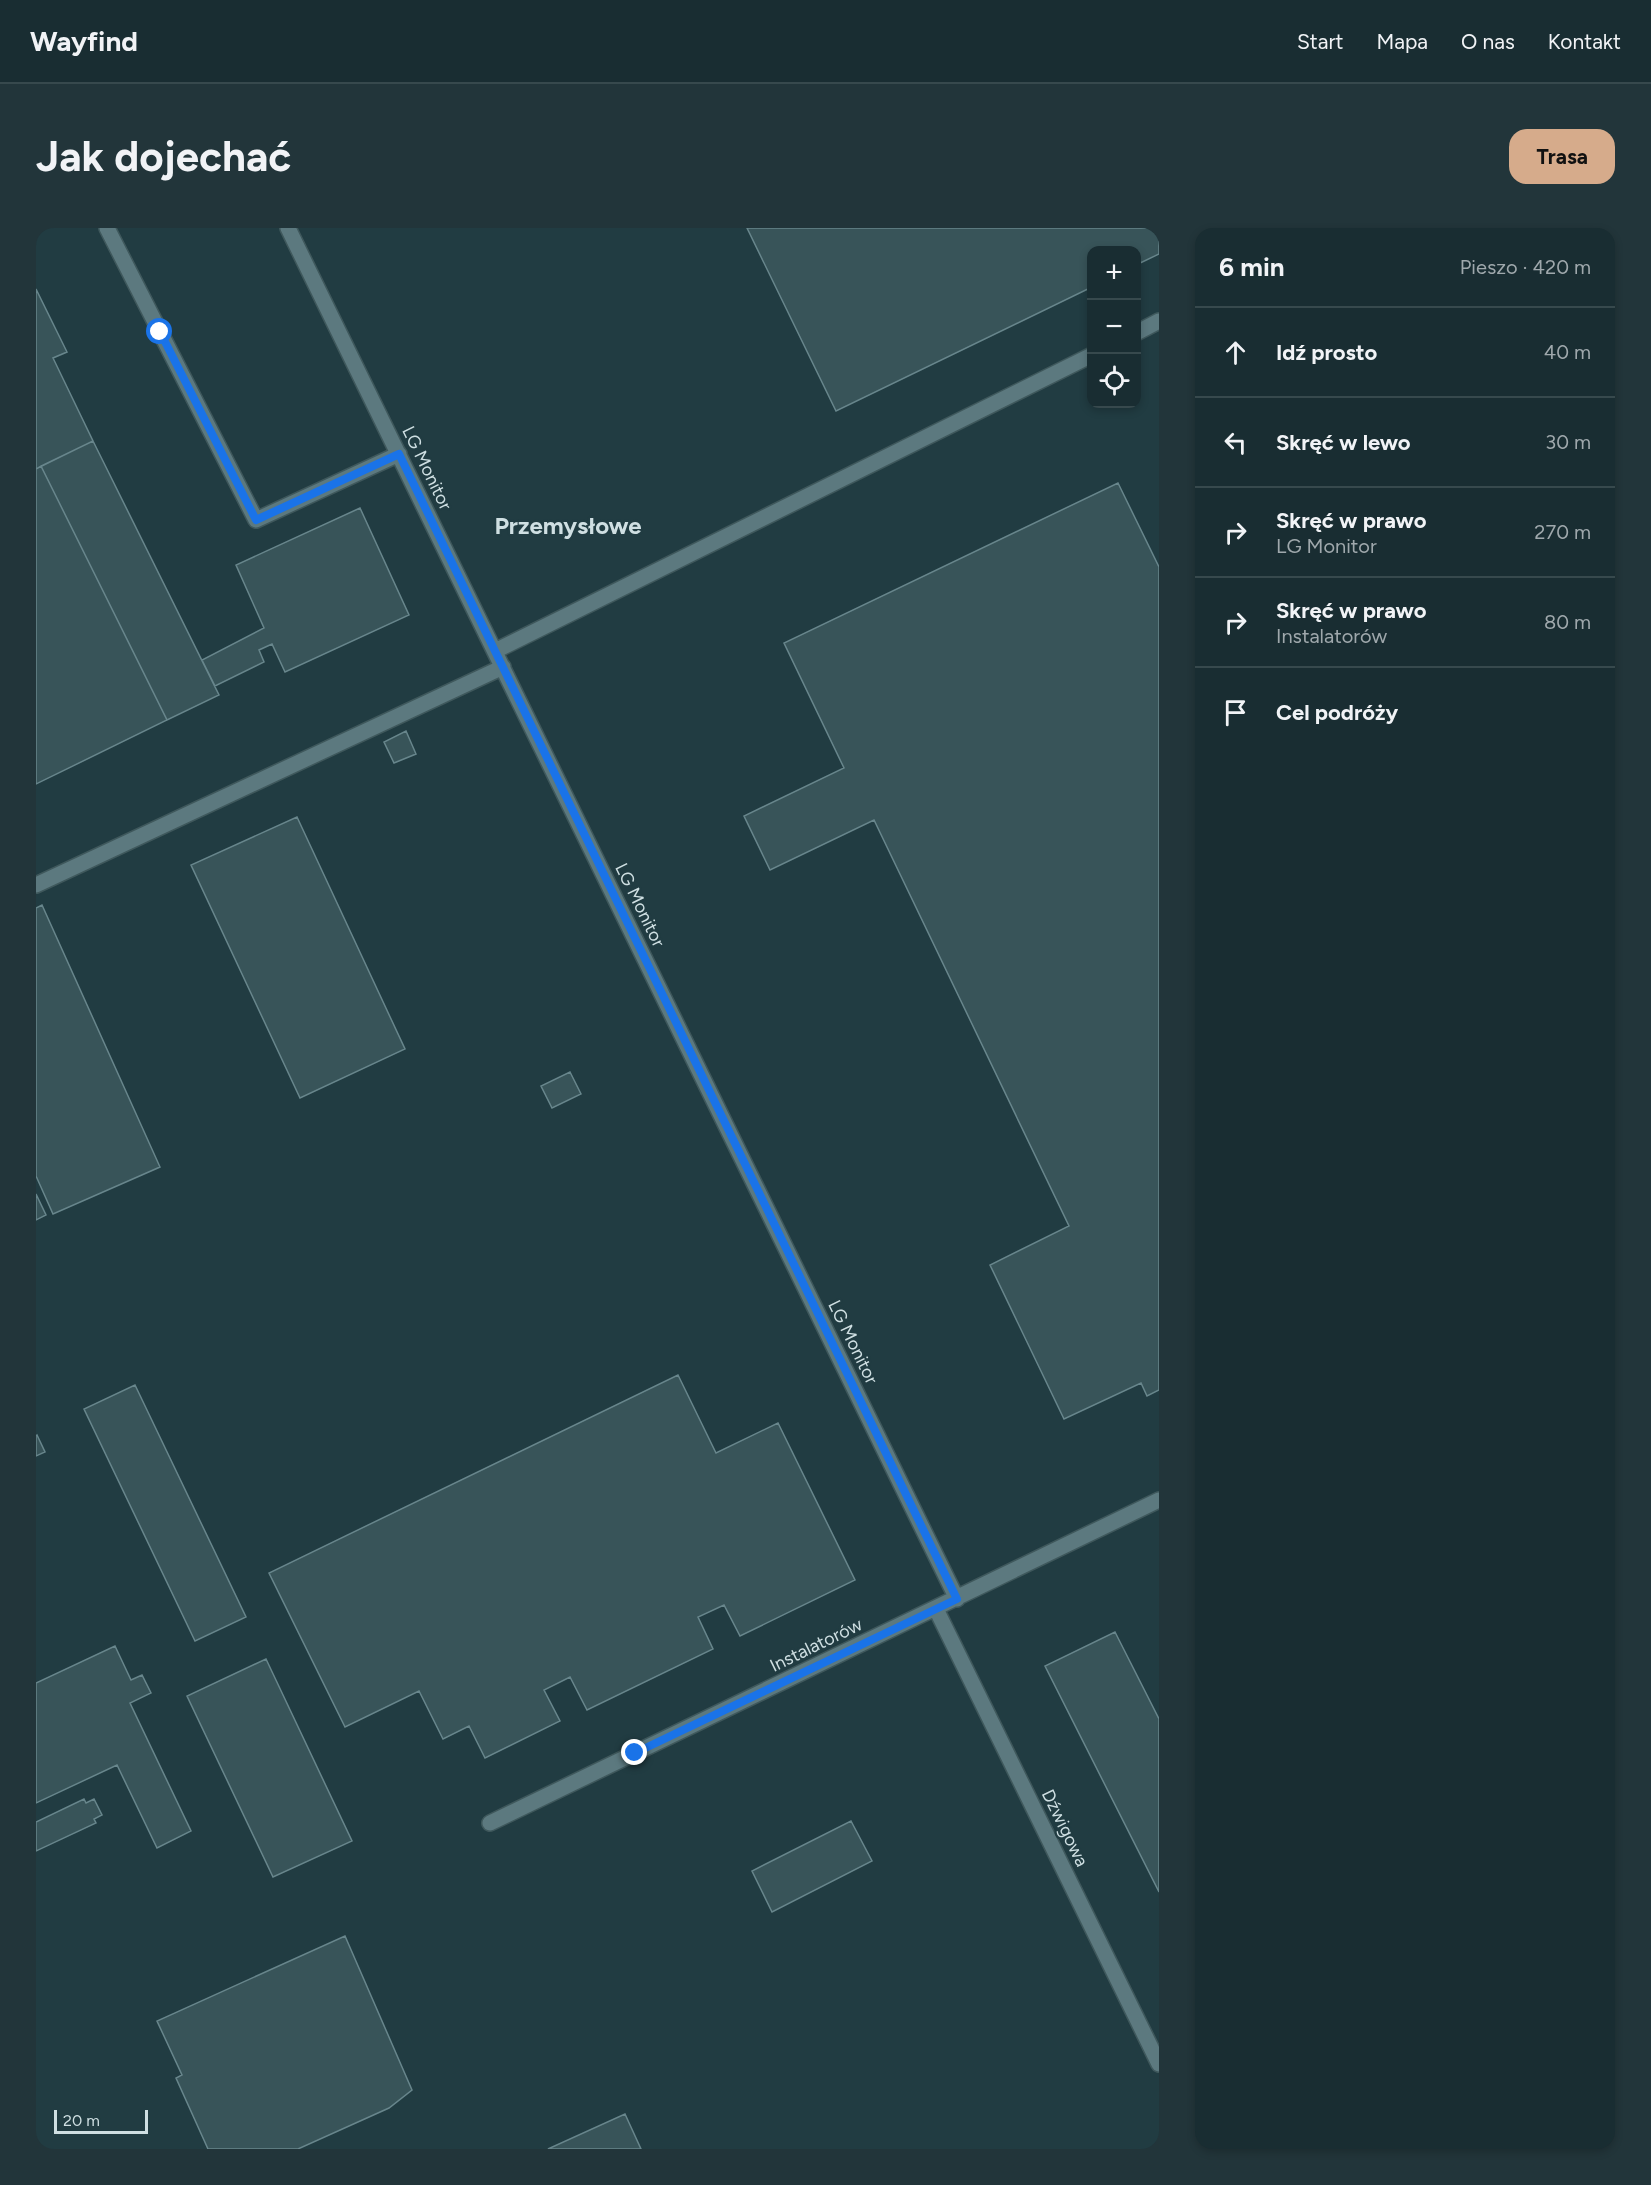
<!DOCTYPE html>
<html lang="pl">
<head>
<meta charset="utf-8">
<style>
  :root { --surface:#192d32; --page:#22353a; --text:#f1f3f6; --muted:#9fa8ac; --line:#37494d; --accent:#d6ab8b }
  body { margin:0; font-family:Figtree,sans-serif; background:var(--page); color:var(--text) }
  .controls { position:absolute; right:18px; top:18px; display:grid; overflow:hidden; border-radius:12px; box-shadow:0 3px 9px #0003 }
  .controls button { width:54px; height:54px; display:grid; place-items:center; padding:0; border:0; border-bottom:2px solid var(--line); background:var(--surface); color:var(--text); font:30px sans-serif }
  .scale { position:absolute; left:18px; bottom:15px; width:94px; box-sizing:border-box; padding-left:6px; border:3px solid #cfdfe2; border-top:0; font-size:16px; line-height:21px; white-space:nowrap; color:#cfdfe2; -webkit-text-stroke:4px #213c42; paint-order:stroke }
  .stop { position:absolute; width:18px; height:18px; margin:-14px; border:4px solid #1a73e8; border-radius:50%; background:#fff }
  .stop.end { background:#1a73e8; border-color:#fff; box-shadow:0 2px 6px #0008 }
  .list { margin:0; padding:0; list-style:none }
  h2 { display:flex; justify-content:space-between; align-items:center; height:78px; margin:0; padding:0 24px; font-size:26px }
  h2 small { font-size:20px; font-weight:400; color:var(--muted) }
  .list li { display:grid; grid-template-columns:39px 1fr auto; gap:18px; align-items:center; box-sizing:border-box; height:90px; padding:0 24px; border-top:2px solid var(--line) }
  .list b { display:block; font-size:22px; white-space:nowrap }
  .list p { margin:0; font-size:20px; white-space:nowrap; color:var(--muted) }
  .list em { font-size:20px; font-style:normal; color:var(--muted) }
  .icon { flex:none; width:33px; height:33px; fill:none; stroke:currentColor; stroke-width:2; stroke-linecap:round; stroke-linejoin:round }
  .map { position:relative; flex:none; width:1123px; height:1921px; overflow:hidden; border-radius:18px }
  header { display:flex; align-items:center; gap:36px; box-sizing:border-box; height:84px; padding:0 30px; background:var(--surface); border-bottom:2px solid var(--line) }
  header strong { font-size:28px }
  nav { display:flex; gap:33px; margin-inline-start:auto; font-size:21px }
  .intro { display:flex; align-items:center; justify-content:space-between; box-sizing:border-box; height:144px; padding:0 36px }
  h1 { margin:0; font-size:42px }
  .button { padding:15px 27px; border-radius:18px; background:var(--accent); color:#111; font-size:21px; font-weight:700 }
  main { display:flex; gap:36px; padding:0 36px }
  aside { flex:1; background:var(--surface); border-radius:18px; box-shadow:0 3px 9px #0003 }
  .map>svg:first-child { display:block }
  .building { fill:#385459; stroke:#68868c; stroke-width:1.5 }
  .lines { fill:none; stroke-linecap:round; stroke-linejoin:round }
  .minor-casing { stroke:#3f585c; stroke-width:18 }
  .minor { stroke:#5c797f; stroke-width:15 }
  .route { stroke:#1a73e8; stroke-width:8 }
  .labels { text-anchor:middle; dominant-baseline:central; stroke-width:4.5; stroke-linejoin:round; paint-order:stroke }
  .street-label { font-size:18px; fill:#cfdfe2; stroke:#213c42 }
  .district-label { font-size:24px; font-weight:bold; fill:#cfdfe2; stroke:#213c42 }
</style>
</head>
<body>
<header>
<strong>Wayfind</strong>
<nav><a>Start</a><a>Mapa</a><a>O nas</a><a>Kontakt</a></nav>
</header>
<div class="intro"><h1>Jak dojechać</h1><a class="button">Trasa</a></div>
<main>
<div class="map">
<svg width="1123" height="1921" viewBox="0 0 1123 1921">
  <rect width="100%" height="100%" fill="#213c42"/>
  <!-- building -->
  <path class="building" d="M711 0H1123V26L1100 37V22H1056V59L800 183Z
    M0 61 31 124 17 130 57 213 0 241Z
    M57 213 183 467 131 492 5 238Z
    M5 238 131 492 0 556V241Z
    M1082 255 1123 339V1162L1111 1168 1105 1155 1028 1191 954 1037 1033 998 838 592 734 642 708 588 808 540 748 415Z
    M324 280 373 387 249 444 236 416 223 422 228 434 179 458 166 432 228 400 200 337Z
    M370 503 380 526 358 535 348 514Z
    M261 589 369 821 264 870 155 637Z
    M6 677 124 939 17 986 0 948V680Z
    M534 844 545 866 516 880 505 858Z
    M0 966 10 987 0 992Z
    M642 1147 680 1225 742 1195 819 1352 704 1408 688 1377 662 1389 677 1421 551 1482 534 1449 508 1462 524 1493 449 1530 433 1498 407 1511 383 1463 309 1499 233 1345Z
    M99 1157 210 1389 159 1413 48 1181Z
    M1 1207 9 1224 0 1228V1208Z
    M1079 1404 1123 1491V1664L1009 1438Z
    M79 1418 95 1452 106 1447 115 1465 94 1475 155 1603 121 1620 81 1537 0 1575V1455Z
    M230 1431 316 1613 237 1649 151 1468Z
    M48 1571 50 1575 58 1571 66 1587 58 1591 60 1595 0 1623V1594Z
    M815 1593 836 1633 736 1684 716 1643Z
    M309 1708 376 1862 353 1880 262 1921H172L140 1850 146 1847 121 1793Z
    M589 1886 605 1921H512Z"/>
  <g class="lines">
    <defs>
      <path id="minor" d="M71 0 220 292 363 226
        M252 0 921 1371
        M1100 105 1123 93
        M459 423 1056 127
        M0 657 467 439
        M900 1381 1123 1836
        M454 1595 1123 1272"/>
    </defs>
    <!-- minor casing -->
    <use href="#minor" class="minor-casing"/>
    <!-- minor -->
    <use href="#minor" class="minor"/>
  </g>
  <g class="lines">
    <!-- route -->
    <path class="route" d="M124 104 220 292 363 226 921 1371 599 1525"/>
  </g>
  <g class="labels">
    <!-- street labels -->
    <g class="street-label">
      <text transform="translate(391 240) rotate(64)">LG Monitor</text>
      <text transform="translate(604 677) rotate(64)">LG Monitor</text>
      <text transform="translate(817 1114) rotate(64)">LG Monitor</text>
      <text transform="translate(780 1417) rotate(-26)">Instalatorów</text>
      <text transform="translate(1029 1600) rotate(64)">Dźwigowa</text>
    </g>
    <!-- district labels -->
    <g class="district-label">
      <text x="532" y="297">Przemysłowe</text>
    </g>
  </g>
</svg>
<div class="controls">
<button>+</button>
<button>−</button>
<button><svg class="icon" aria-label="locate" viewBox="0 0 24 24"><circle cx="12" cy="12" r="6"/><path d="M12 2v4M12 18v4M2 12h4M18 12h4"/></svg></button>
</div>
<div class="scale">20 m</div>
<div class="stop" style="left:124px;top:104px"></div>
<div class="stop end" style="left:599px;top:1525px"></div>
</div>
<aside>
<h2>6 min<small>Pieszo · 420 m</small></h2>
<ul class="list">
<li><svg class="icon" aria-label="ahead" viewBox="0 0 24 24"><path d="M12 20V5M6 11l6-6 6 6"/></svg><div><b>Idź prosto</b></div><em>40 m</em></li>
<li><svg class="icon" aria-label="left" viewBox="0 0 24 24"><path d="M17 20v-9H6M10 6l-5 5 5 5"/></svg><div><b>Skręć w lewo</b></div><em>30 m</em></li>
<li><svg class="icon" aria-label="right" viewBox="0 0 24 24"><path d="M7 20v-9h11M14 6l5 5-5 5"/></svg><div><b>Skręć w prawo</b><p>LG Monitor</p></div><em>270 m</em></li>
<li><svg class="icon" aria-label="right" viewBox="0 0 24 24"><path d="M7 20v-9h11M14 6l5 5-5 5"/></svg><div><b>Skręć w prawo</b><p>Instalatorów</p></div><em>80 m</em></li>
<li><svg class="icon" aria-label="arrive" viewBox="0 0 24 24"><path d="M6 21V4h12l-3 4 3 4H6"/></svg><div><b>Cel podróży</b></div></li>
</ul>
</aside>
</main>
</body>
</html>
